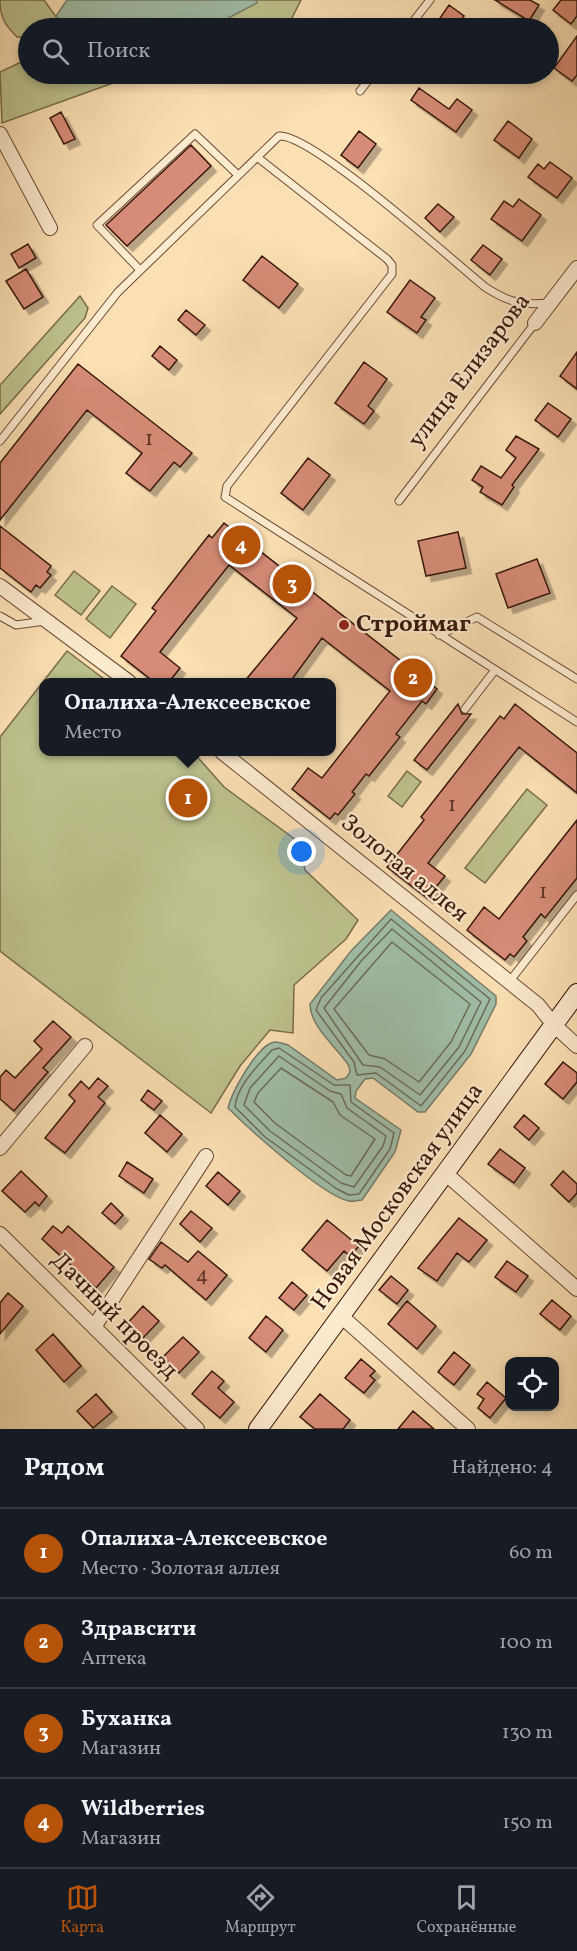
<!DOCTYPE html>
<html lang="ru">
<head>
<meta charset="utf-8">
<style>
  :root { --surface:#171b24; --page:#242831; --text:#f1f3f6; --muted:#9ea1a6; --line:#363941; --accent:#b45309 }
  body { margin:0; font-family:Vollkorn,serif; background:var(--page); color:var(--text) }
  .controls { position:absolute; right:18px; bottom:18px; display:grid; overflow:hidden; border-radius:12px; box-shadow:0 3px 9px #0003 }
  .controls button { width:54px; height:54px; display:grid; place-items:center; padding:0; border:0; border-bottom:2px solid var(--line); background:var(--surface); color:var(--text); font:30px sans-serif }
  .you { position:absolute; left:302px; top:852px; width:21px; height:21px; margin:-15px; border:4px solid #fff; border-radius:50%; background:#1a73e8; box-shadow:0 0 0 9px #1a73e833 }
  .badge { display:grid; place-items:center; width:39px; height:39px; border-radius:50%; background:var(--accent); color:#fff; font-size:20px; font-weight:700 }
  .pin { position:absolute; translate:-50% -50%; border:3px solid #fff; box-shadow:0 2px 6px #0006 }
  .popup { position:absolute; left:39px; top:678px; width:297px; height:78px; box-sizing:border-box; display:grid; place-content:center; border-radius:12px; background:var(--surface); filter:drop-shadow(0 2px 4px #0005); font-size:20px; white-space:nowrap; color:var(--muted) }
  .popup b { font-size:22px; color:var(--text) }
  .popup::after { content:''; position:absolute; left:50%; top:100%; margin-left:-12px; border:12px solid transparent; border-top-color:var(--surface) }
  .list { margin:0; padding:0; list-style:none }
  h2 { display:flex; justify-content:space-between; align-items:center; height:78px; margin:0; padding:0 24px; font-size:26px }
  h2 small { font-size:20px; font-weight:400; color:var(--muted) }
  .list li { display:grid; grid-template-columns:39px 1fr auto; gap:18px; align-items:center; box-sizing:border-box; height:90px; padding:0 24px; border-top:2px solid var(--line) }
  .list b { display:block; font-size:22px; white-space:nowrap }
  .list p { margin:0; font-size:20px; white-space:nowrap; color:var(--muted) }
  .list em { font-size:20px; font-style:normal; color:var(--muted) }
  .icon { flex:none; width:33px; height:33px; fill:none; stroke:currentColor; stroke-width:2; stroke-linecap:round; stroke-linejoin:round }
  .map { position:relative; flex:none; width:577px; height:1429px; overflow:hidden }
  .search { position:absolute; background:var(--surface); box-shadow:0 3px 9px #0003; left:18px; right:18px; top:18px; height:66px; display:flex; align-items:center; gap:15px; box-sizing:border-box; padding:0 21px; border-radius:33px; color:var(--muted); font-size:22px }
  .sheet { height:438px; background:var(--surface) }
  nav { display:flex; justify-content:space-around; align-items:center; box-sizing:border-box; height:84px; border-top:2px solid var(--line); background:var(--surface); font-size:16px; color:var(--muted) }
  nav a { display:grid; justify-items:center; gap:3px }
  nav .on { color:var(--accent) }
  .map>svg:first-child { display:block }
  .green { fill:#bdc28e; stroke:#7a6c4d; stroke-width:1.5 }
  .water { fill:#a0bea8; stroke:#767b6a; stroke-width:1.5 }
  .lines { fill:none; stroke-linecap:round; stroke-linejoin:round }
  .shore { stroke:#6c6a5a; stroke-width:1.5 }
  .building { fill:#d78c77; stroke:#37170c; stroke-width:1.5; filter:url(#shadow) }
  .lane-casing { stroke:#684936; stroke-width:9 }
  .street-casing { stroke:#684936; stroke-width:16 }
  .secondary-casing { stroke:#37170c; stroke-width:20 }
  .lane { stroke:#fcebce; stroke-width:7 }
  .street { stroke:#fcebce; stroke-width:14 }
  .secondary { stroke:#fcebce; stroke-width:18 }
  .poi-dot { fill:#8f2418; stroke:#fcebce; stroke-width:2 }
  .labels { text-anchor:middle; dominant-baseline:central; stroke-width:4.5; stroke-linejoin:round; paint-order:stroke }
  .number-label { font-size:21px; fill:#5f3427 }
  .street-label { font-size:24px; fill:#37170c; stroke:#fcebce }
  .poi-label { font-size:24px; font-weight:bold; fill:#37170c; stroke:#fcebce; text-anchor:start }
</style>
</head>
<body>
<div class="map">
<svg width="577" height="1429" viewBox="0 0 577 1429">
  <defs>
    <filter id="shadow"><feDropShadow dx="5.5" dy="5.5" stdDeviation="0" flood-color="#0004"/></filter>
  </defs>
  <rect width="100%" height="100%" fill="#fbe0b4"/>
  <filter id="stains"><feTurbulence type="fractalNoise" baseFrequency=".00333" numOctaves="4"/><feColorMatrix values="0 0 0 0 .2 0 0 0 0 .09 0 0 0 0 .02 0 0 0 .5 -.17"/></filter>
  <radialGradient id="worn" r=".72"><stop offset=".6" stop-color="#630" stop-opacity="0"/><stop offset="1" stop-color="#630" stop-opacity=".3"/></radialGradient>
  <!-- green -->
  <path class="green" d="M0 0H44L64 28H28V37H17C5 25 0 18 0 0Z
    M256 0H301L291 20 290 28H209L256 3Z
    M21 62H28V74H99L110 80 123 74H138L2 123 0 72Z
    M80 296 88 308 85 318 0 414V385Z
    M74 571 100 591 81 615 55 595Z
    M112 586 136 604 110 638 86 619Z
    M67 651 108 682H44V752H193L224 787 300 843 305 870 358 920 346 939 294 985 293 1033 270 1030 240 1066 211 1113 0 951V737Z
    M407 771 421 782 402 807 388 796Z
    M527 789 547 805 485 883 465 868Z"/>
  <!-- water -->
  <path class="water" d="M67 0H256L257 3 209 28H64L56 16Z
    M391 910 496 996V1004L471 1054 425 1112H418L373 1078 365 1079 356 1091 355 1098 401 1130 395 1152 362 1200C358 1200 352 1202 349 1201 324 1197 248 1128 228 1108 232 1091 254 1053 269 1044 275 1040 282 1043 288 1045L337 1080 346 1078 350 1072 349 1066C337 1047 310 1027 310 1004L351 951Z"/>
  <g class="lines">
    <!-- shore -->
    <path class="shore" d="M391 919 490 999 465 1051 421 1106 376 1073 357 1075 354 1062 316 1010 321 998Z
      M392 929 481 1002 459 1047 420 1095 380 1067 363 1065 324 1008 362 960Z
      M392 942 470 1004 451 1042 419 1082 385 1059 369 1055 334 1009Z
      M279 1048 334 1085H350L351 1102 394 1133 390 1149 359 1194 349 1195 337 1189 265 1137 235 1107C237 1085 258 1066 272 1050Z
      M279 1056 330 1091 341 1094 347 1108 386 1136 383 1146 354 1187 341 1183 270 1131 244 1105 250 1088Z
      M281 1068 333 1102 340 1115 375 1139 351 1176 346 1175 276 1124 254 1102 258 1093Z"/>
  </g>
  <!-- building -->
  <path class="building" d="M495 0H530L539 5 529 21Z
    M561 0H577V16L571 24 553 10Z
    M449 5 464 16 455 28 440 18Z
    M577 36V75L572 81 554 68Z
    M419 88 449 109 457 99 472 110 456 132 411 100Z
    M61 112 75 139 64 144 50 118Z
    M508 121 532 139 519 158 494 140Z
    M359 131 376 144 358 168 341 155Z
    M191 145 211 166 127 246 106 225Z
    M550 162 572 178 557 198 528 177 538 164 544 169Z
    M519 199 541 215 522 241 491 219 504 201 513 207Z
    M438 204 454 217 440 232 425 218Z
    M28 244 36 258 19 268 11 254Z
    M483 245 502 259 490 275 471 260Z
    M262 256 298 284 279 308 243 280Z
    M26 269 43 297 24 309 6 281Z
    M410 280 435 298 421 317 426 320 417 333 387 312Z
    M186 310 205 325 196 335 178 320Z
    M160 346 177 360 169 370 152 356Z
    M577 352V389L560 376Z
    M364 362 387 379 368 406 374 411 364 424 335 403Z
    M78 364 192 453 180 467 174 462 150 491 126 473 142 453 87 410 0 520V463Z
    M548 403 571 419 558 437 535 420Z
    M516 436 539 449 512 485 514 487 502 505 480 492 483 487 472 480 481 466 501 478 516 458 506 450Z
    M308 458 330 475 303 510 281 493Z
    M224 523 437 689 426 704 422 701 396 734 400 737 369 776 366 774 352 792 355 794 338 815 335 813 330 819 292 789 308 768 322 778 390 691 322 638 290 682H244L297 618 229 565 160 652 180 668 169 682H154L121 656 156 611 152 608 209 535 212 538Z
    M0 526 51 566 47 572 51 575 40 588 36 585 31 592 0 568Z
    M458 532 466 568 426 576 418 541Z
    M537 559 550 593 508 608 496 574Z
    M458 704 462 714H471L427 770 414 760Z
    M515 704 577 753V793L519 747 428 863 445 876 427 898 387 867 424 820 421 817 500 716 504 719Z
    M577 820V878L545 918 541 914 523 937 527 941 514 957 510 954 505 960 467 930 484 907 499 919Z
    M53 1021 71 1037 43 1068 48 1072 14 1111 0 1099V1077L6 1070 15 1078 42 1049 34 1041Z
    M563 1062 577 1073V1082L563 1099 545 1084Z
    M98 1078 108 1086 98 1097 105 1103 65 1153 45 1138 75 1101 69 1095 81 1081 89 1089Z
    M148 1090 162 1101 154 1110 141 1100Z
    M160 1115 182 1134 167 1152 145 1133Z
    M524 1115 539 1128 529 1140 514 1127Z
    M500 1149 525 1168 514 1183 488 1164Z
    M127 1162 153 1179 144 1193 119 1176Z
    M21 1171 47 1196 39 1206 35 1202 25 1212 2 1191Z
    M563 1171 577 1184V1193L569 1202 551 1185Z
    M218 1172 240 1191 228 1205 206 1186Z
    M111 1203 123 1215 115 1224 102 1213Z
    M191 1211 212 1228 200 1242 180 1224Z
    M459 1218 487 1240 469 1262 457 1253 437 1281 418 1268Z
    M327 1220 359 1246 350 1256 344 1251 327 1271 302 1250Z
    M53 1226 62 1233 68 1226 114 1267 96 1288 42 1239Z
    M161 1242 188 1262 198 1251 227 1275 206 1300 165 1265 162 1268 149 1259Z
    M507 1261 528 1276 516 1292 495 1277Z
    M391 1276 408 1290 397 1304 379 1290Z
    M292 1282 307 1295 294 1310 279 1298Z
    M8 1293 23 1306 0 1334V1303Z
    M552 1300 571 1316 560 1330 540 1314Z
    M407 1301 436 1326 417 1349 388 1324Z
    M143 1306 159 1321 141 1340 125 1326Z
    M266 1316 283 1330 266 1352 249 1338Z
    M53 1334 81 1366 64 1382 36 1350Z
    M183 1337 199 1352 179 1373 163 1357Z
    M454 1352 470 1365 454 1385 438 1372Z
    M361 1359 375 1371 370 1376 375 1380 364 1393 345 1378Z
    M212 1371 224 1381 218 1388 234 1402 220 1418 192 1394Z
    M487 1382 506 1398 490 1418 478 1408 484 1399 477 1394Z
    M96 1394 112 1412 93 1428 77 1411Z
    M320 1394 350 1420 343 1429H315L300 1417Z
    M413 1411 434 1429H398Z"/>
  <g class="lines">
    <defs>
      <path id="lane" d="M408 28 430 0
        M360 91 373 74
        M257 157 387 259 392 265V274L227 486 225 497 577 722
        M140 270 97 225 195 134 238 175
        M0 441 118 292 279 136C311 133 452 260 485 287 506 301 522 306 548 303
        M399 501 535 323
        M0 616 16 625 45 621
        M439 635 477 617 577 679
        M465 709 495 670
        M509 982 577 895"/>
      <path id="street" d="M0 134 50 228
        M535 323 577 268
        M0 586 129 682
        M222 752 538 1005 554 1025 577 1046
        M0 1148 85 1046
        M445 1173 577 1289
        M0 1234 197 1429
        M341 1316 468 1429
        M94 1327 206 1156"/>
      <path id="secondary" d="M258 1429 577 993"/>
    </defs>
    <!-- lane casing -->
    <use href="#lane" class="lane-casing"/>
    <!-- street casing -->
    <use href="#street" class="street-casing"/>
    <!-- secondary casing -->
    <use href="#secondary" class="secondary-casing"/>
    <!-- lane -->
    <use href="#lane" class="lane"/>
    <!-- street -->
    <use href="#street" class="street"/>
    <!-- secondary -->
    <use href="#secondary" class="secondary"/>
  </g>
  <!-- markers -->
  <circle class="poi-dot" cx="344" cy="625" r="6"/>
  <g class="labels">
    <!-- number labels -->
    <g class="number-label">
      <text x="149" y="439">1</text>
      <text x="452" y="805">1</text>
      <text x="543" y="892">1</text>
      <text x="202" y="1275">4</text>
    </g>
    <!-- street labels -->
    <g class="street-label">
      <text transform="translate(470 371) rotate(-53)">улица Елизарова</text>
      <text transform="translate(404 869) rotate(39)">Золотая аллея</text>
      <text transform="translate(398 1197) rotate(-54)">Новая Московская улица</text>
      <text transform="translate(114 1316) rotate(45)">Дачный проезд</text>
    </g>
    <!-- poi labels -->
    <g class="poi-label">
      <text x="356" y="625">Строймаг</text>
    </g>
  </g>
  <rect width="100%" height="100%" filter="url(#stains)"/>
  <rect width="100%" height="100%" fill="url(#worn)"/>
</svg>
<div class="controls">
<button><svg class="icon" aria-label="locate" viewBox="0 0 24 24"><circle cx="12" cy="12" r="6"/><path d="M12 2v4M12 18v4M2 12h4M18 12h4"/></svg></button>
</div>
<div class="you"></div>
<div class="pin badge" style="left:188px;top:798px">1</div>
<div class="popup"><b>Опалиха-Алексеевское</b>Место</div>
<div class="pin badge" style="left:413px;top:678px">2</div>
<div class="pin badge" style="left:292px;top:584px">3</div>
<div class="pin badge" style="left:241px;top:545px">4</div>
<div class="search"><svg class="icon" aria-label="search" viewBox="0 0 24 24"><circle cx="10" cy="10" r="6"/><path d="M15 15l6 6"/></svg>Поиск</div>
</div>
<section class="sheet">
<h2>Рядом<small>Найдено: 4</small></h2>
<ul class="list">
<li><span class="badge">1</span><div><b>Опалиха-Алексеевское</b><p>Место · Золотая аллея</p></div><em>60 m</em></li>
<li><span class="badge">2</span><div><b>Здравсити</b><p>Аптека</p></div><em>100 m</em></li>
<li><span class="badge">3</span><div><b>Буханка</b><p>Магазин</p></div><em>130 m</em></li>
<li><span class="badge">4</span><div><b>Wildberries</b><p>Магазин</p></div><em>150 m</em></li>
</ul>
</section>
<nav>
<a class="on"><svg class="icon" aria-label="map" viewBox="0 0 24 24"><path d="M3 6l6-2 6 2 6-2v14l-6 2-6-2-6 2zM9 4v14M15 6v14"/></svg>Карта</a>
<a><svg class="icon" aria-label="directions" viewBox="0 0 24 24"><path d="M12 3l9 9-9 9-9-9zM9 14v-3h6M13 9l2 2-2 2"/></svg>Маршрут</a>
<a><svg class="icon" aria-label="saved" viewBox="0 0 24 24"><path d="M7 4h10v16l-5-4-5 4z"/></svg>Сохранённые</a>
</nav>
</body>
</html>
